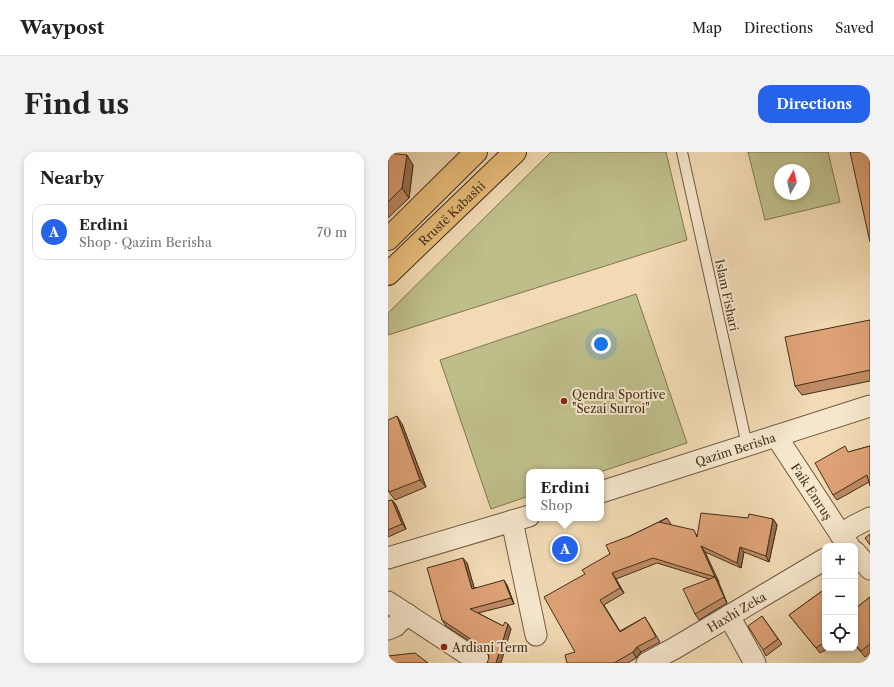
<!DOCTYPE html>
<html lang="en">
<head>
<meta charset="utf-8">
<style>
  :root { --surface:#fff; --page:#f2f2f2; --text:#222; --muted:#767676; --line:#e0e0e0; --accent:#2563eb }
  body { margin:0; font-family:"Libre Caslon Text",serif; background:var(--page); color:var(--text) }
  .controls { position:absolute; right:12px; bottom:12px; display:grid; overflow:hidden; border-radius:8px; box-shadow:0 2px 6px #0003 }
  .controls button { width:36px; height:36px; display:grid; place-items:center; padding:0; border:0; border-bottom:1px solid var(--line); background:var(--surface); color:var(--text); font:20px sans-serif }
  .compass { position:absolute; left:386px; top:12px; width:36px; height:36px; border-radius:50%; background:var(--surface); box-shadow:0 2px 6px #0003; rotate:8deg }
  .you { position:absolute; left:213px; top:192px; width:14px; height:14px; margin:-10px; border:3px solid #fff; border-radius:50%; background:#1a73e8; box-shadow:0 0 0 6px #1a73e833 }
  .badge { display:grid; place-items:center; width:26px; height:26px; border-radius:50%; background:var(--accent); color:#fff; font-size:13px; font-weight:700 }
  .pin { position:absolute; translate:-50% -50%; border:2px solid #fff; box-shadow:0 1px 4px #0006 }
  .popup { position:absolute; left:138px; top:317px; width:78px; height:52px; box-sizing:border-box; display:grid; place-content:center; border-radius:8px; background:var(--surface); filter:drop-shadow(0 1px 3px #0005); font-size:13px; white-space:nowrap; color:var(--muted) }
  .popup b { font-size:15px; color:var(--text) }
  .popup::after { content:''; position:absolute; left:50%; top:100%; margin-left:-8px; border:8px solid transparent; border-top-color:var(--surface) }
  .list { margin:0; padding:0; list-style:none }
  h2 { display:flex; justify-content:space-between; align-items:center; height:52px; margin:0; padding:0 16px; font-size:17px }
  h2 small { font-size:13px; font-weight:400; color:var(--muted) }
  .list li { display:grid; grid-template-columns:26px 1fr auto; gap:12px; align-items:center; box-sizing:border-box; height:56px; margin:0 8px 8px; padding:0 8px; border:1px solid var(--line); border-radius:12px }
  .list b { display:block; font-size:15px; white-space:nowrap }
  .list p { margin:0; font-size:13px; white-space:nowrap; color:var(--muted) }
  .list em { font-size:13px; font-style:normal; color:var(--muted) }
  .icon { flex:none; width:22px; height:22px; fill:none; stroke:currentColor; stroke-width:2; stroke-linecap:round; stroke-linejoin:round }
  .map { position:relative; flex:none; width:482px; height:511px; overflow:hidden; border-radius:12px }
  header { display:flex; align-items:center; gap:24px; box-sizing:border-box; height:56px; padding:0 20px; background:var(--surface); border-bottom:1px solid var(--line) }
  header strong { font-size:19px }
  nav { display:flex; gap:22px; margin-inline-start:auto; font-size:14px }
  .intro { display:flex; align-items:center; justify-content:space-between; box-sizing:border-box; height:96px; padding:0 24px }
  h1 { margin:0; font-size:28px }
  .button { padding:10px 18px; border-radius:12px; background:var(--accent); color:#fff; font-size:14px; font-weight:700 }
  main { display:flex; gap:24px; padding:0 24px }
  aside { flex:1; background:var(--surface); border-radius:12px; box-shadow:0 2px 6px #0003 }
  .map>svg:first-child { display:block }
  .green { fill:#bebe8a; stroke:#807652; fill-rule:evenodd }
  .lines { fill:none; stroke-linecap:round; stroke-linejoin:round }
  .service-casing { stroke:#6e5940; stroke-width:12 }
  .minor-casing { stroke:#6e5940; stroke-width:23 }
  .primary-casing { stroke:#422e19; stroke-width:24 }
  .service { stroke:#f6e7ce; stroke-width:10 }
  .minor { stroke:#f6e7ce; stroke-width:21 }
  .primary { stroke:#e8bd7a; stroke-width:22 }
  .wall { fill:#bf8b65; stroke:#422e19 }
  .shaded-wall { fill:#9b7153; stroke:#422e19 }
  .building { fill:#dea276; stroke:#422e19 }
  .poi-dot { fill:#8f2418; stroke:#f6e7ce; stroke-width:1.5 }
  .labels { text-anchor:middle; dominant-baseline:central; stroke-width:4; stroke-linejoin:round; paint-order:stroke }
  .street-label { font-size:12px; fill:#422e19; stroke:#f6e7ce }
  .poi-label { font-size:12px; fill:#422e19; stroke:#f6e7ce; text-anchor:start }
</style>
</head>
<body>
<header>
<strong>Waypost</strong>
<nav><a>Map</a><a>Directions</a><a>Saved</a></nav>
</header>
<div class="intro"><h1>Find us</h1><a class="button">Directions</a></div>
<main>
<aside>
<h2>Nearby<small></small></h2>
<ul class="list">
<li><span class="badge">A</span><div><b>Erdini</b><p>Shop · Qazim Berisha</p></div><em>70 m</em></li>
</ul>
</aside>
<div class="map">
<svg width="482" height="511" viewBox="0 0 482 511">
  <rect width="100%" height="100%" fill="#f1dab4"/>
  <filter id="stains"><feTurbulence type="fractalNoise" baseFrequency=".005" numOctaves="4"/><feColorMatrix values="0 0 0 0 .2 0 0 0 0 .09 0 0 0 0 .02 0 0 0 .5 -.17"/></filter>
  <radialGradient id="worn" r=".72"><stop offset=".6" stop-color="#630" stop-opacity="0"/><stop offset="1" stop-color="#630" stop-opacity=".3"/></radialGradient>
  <!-- green -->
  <path class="green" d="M163 0H278L299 88 0 183V161Z
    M360 0H440L452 50 377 68ZM392 18H416V42H392Z
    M248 142 299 291 212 320H141V344L103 357 52 208Z"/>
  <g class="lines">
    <defs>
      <path id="service" d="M294 0 359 293"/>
      <g id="minor">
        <path id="s1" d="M388 284 453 383 461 394"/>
        <path id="s2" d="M213 340 482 254"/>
        <path d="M124 369 148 483"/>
        <path d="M453 383 466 374 482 366"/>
        <path d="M467 400 482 417"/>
        <path d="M0 406 141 364"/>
        <path d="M0 450 93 511"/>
        <path d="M341 464 367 511"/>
        <path d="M0 477 7 474 19 462"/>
        <path id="s3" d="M259 511 287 496 437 407"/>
      </g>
      <g id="primary">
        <path d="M0 87 88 0"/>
        <path id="s4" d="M0 122 127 0"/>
      </g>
    </defs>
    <!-- service casing -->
    <use href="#service" class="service-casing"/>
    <!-- minor casing -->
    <use href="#minor" class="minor-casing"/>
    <!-- primary casing -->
    <use href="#primary" class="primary-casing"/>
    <!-- service -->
    <use href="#service" class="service"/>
    <!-- minor -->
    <use href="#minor" class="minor"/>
    <!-- primary -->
    <use href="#primary" class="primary"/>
  </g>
  <!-- wall -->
  <path class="wall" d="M0 1 25 13 21 46 0 66Z
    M482 168V229L414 243 407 234Z
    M14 272 38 335 7 348 1 340Z
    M482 294 481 330 449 348 445 343 461 300Z
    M4 348 8 353 18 377 0 385V349Z
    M279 366 283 372 281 373 310 383 360 366 385 367 389 373 381 410 356 400 353 416 317 400 339 451 311 468 307 462 321 427 269 411 228 427 236 441 216 453 232 479 257 465 272 490 253 500 248 506 240 511H179L187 500 197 422 222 402 242 384Z
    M79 411 86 436 119 433 126 452 90 461 115 474 123 477 101 506 100 501 58 474 54 468Z
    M437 437V496H441L432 501 401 463Z
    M482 445V501L477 505 467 493V457Z
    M374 464 394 492 378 504 375 498Z"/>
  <!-- shaded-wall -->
  <path class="shaded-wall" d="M19 3 25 13 21 46 14 36Z
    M9 264 14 272 38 335 32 328Z
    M4 348 8 353 18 377 14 372Z
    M385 367 389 373 381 410 378 404Z
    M313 394 317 400 331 430 327 425Z
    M352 395 356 400 353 416 349 411Z
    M75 406 79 411 88 442 84 437Z
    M224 421 228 427 236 441 232 436Z
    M327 425 331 431 339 451 336 445Z
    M116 428 119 433 126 452 123 446Z
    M120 472 123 477 113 511H108Z
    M249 495 253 500 248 506 245 500Z"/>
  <!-- building -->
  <path class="building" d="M462 0H482V90Z
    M0 1 19 3 14 36 0 50Z
    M482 168V218L407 234 397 185Z
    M9 264 32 328 1 340 0 336V268Z
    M457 294 460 300 482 294V334L479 323 445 343 427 311Z
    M4 348 14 372 0 378V349Z
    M313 361 360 366 361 362 385 367 378 404 352 395 349 411 313 394 327 425 265 406 224 421 232 436 212 448 232 480 257 465 268 485 249 495 245 500 226 511H179L177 503 187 500 156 445 197 422 194 418 222 402 218 393 242 384 279 366 271 370 306 378 309 385Z
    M482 382V393L477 386Z
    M75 406 84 437 116 428 123 446 82 457 115 474 117 470 120 472 108 511H99L101 506 100 501 96 496 54 468 39 416Z
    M327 425 336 445 307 462 295 437Z
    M437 437V490L428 496 401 463Z
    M482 445V492L473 499 467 492V457Z
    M374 464 390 487 375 498 360 474Z
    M27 501 40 511H0V504Z"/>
  <!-- markers -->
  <g class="poi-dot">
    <circle cx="176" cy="249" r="4"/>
    <circle cx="56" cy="495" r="4"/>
  </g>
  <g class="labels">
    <!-- street labels -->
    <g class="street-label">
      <text stroke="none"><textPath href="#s4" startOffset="88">Rrustë Kabashi</textPath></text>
      <text transform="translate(339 143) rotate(78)">Islam Fishari</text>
      <text stroke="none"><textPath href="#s2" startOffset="141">Qazim Berisha</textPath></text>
      <text stroke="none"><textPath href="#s1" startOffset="66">Faik Emruş</textPath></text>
      <text stroke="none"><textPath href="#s3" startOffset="103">Haxhi Zeka</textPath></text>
    </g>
    <!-- poi labels -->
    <g class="poi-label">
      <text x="184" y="242">Qendra Sportive<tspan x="184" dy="14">"Sezai Surroi"</tspan></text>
      <text x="64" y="495">Ardiani Term</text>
    </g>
  </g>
  <rect width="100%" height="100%" filter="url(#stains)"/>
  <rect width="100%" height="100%" fill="url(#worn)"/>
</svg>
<div class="controls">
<button>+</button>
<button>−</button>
<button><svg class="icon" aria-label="locate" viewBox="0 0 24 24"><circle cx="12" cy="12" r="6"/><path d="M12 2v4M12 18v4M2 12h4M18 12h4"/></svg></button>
</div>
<svg class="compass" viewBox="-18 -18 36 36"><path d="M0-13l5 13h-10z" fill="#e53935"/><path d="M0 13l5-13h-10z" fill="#767676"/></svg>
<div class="you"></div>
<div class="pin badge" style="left:177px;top:397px">A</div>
<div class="popup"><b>Erdini</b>Shop</div>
</div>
</main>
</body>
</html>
